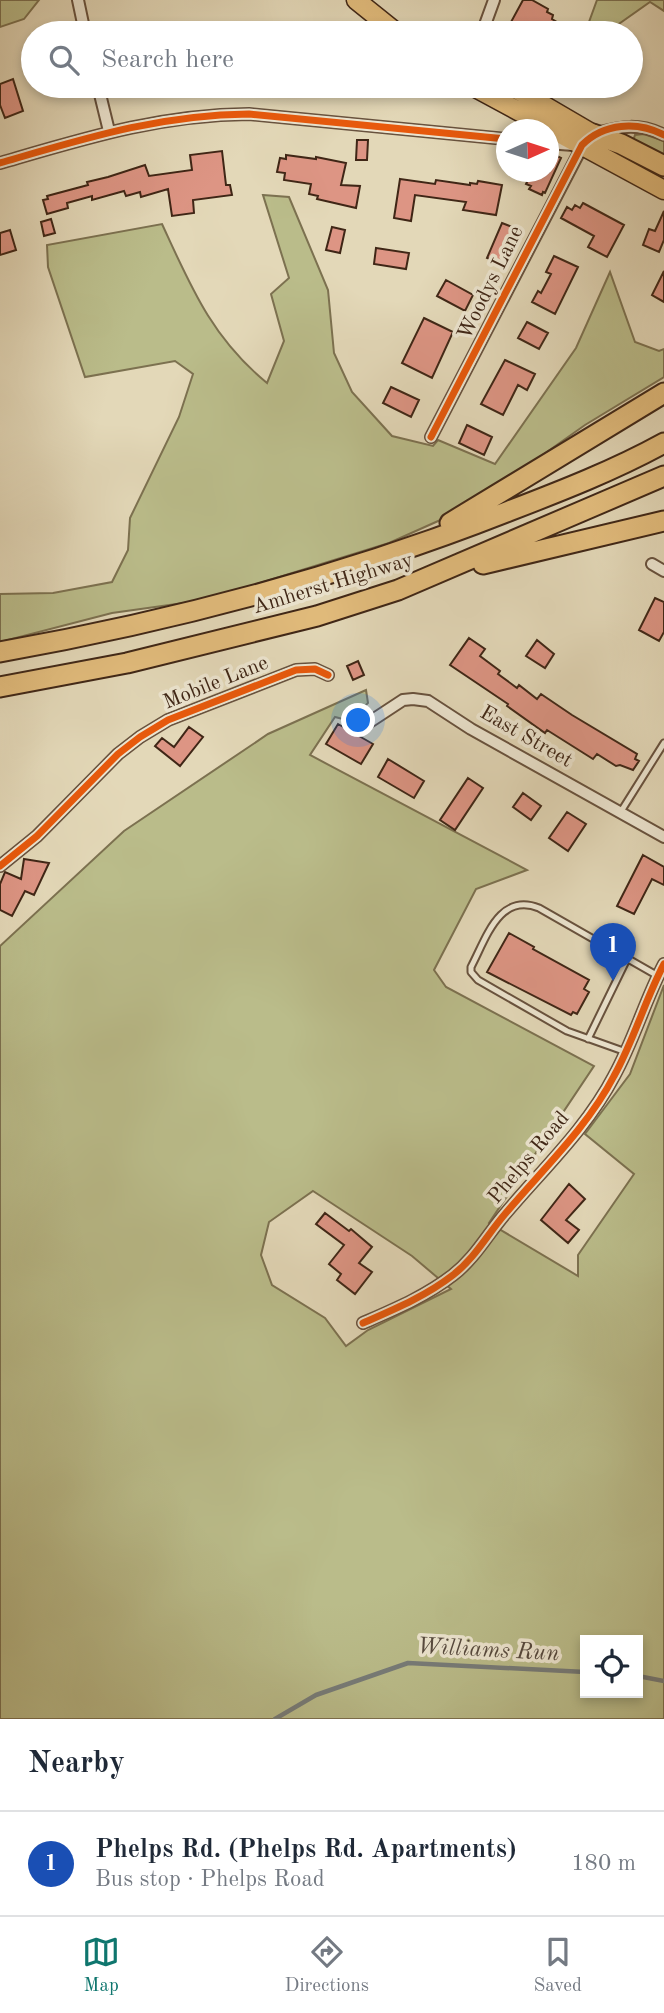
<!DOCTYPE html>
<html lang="en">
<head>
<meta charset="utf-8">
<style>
  :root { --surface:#fff; --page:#f2f2f3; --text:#1f2937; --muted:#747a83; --line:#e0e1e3; --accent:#0f766e }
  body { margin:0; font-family:"Old Standard TT",serif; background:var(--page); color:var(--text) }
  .controls { position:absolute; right:21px; bottom:21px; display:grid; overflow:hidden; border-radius:0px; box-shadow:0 4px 10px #0003 }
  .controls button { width:63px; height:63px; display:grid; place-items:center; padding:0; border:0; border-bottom:2px solid var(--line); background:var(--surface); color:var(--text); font:35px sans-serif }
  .compass { position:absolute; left:496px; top:119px; width:63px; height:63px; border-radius:50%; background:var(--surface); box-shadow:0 4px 10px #0003; rotate:87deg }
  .you { position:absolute; left:359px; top:721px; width:24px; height:24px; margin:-18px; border:5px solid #fff; border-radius:50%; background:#1a73e8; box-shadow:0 0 0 10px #1a73e833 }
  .badge { display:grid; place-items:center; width:46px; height:46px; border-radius:50%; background:var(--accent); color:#fff; font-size:23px; font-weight:700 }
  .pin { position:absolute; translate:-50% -58px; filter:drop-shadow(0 2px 4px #0008) }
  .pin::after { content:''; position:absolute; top:37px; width:24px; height:21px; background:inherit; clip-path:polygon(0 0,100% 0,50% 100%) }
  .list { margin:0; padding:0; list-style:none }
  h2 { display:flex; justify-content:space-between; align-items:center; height:91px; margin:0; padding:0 28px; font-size:30px }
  h2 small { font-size:23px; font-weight:400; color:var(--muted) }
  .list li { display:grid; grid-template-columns:46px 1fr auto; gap:21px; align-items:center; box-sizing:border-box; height:105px; padding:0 28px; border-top:2px solid var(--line) }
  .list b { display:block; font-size:26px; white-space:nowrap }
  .list p { margin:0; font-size:23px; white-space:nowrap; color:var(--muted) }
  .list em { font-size:23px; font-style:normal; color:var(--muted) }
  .icon { flex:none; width:38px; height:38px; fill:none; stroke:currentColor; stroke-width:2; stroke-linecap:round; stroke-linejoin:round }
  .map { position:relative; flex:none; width:664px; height:1719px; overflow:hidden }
  .search { position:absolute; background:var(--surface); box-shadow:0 4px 10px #0003; left:21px; right:21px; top:21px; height:77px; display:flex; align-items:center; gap:18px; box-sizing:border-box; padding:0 24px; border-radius:38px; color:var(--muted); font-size:26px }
  .sheet { height:196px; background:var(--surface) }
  nav { display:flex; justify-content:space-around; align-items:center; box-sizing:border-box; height:98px; border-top:2px solid var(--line); background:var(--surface); font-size:19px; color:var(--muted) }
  nav a { display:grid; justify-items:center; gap:4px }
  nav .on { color:var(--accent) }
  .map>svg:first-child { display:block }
  .green { fill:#babc8a; stroke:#7c7150; stroke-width:2; fill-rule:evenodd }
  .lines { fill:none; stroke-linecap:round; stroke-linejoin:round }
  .stream { stroke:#777c79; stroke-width:4.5 }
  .building { fill:#dd9584; stroke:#3f2616; stroke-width:2 }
  .service-casing { stroke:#68523e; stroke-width:9 }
  .minor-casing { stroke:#68523e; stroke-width:14 }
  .primary-casing { stroke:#3f2616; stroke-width:21 }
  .motorway-casing { stroke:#3f2616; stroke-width:23 }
  .service { stroke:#ede6d1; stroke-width:5 }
  .minor { stroke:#ede6d1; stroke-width:10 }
  .primary { stroke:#e2bc7c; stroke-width:18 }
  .motorway { stroke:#e2bc7c; stroke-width:19 }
  .cycleway-casing { stroke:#ede6d1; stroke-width:11 }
  .cycleway { stroke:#e8590c; stroke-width:7 }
  .labels { text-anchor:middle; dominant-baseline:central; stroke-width:7; stroke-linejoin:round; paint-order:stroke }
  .street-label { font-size:21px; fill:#3f2616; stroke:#ede6d1 }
  .water-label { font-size:23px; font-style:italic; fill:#564a3f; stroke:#ede6d1 }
</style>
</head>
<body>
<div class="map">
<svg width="664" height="1719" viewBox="0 0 664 1719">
  <rect width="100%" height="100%" fill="#e3d8b8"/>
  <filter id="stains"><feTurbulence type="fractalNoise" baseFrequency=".00286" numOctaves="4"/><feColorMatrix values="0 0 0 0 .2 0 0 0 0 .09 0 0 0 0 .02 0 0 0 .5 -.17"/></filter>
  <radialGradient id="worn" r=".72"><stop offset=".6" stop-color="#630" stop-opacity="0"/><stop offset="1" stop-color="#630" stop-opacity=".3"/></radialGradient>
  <!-- green -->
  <path class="green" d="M0 0H39L24 19 0 27Z
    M597 0H664V11L650 2 606 33H585Z
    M644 134 664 141V160L633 141 635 135Z
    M263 195 289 197 328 290 334 353 352 392 392 436 433 446 438 440 495 464 576 348 610 272 635 342 659 351 664 349V377L585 425 506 481 456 513 389 543 205 600 112 613 0 642V594L53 593 112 582 128 550 130 518 179 417 193 374 175 361 85 377 48 267 47 245 162 224C191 287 212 338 267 383L284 341 271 294 289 278Z
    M366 690 368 703 350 721 335 717 310 755 527 870 476 889 434 970 446 987 594 1066 489 1223 578 1276V1255L634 1174 585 1134 630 1074 664 985V1719H0V946L124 831 268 734ZM313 1191 412 1256 451 1289 368 1330 346 1346 325 1318 272 1285 261 1255 269 1222ZM585 1640H638V1693H585Z"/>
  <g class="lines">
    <!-- stream -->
    <path class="stream" d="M638 1676 664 1681
      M275 1719 316 1695 408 1663 585 1672"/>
  </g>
  <!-- building -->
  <path class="building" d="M523 0H532L548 9 547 12 553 15 552 19 557 22 551 33H541L524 24 522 28 511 22Z
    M13 79 23 111 5 118 0 105V84Z
    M357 140H368L367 160H356Z
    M222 151 226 185H230L232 195 193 200 194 213 172 216 168 189 141 197 140 192 126 196 124 191 92 200V196L67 203 68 208 47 214 43 200 48 199 47 196 88 185 87 182 108 177 145 165 149 176 192 170 190 155Z
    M549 152 561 158 545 193 543 192 542 195 529 189 531 186 526 184 532 172H549Z
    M286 155 316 159V157L346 163 341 185 360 186 356 208 317 199 318 196 309 194 311 184 284 180 285 173 277 172 280 158 286 159Z
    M400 179 435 184 436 180 470 185V183L477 184 478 181 502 185 496 215 463 210 466 202 415 195 411 221 394 218Z
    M583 203 624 225 607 257 588 247 594 236 561 218 567 207 572 210 575 205 580 208Z
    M664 211V240L659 252 643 245 649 229 655 231Z
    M51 219 55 233 44 236 41 222Z
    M502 223 515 228 513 233 518 236 513 248 510 246 503 264 487 258Z
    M332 227 345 230 340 253 326 250Z
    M10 230 16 250 0 255V233Z
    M376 248 409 253 406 269 374 264Z
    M554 256 578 267 555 314 532 302 538 291 541 293 551 274 546 272Z
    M664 271V302L652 295Z
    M446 280 473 295 465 311 437 296Z
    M424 318 453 332 432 378 402 363Z
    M527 322 548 333 539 349 518 338Z
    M505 360 535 374 527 390 518 385 503 415 481 404Z
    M391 387 419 400 411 417 383 403Z
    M467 425 492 437 484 455 459 443Z
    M655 598 664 602V632L659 641 639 630Z
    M469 638 485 649 480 656 500 671 498 674 517 688 519 685 537 699 541 694 572 715 637 754 635 759 639 761 633 770 620 765 616 766 597 754 593 759 547 730 545 733 507 706 508 704 450 665Z
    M537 640 554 654 545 668 526 656Z
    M358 661 364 675 353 680 347 666Z
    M338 724 373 744 361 764 326 744Z
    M189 727 203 737 180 766 155 746 162 738 174 747Z
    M388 759 424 781 414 798 378 777Z
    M468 778 483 788 455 830 440 820Z
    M523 793 541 806 531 820 513 807Z
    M567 812 586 824 568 851 549 838Z
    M643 855 664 867V885L652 879 634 914 617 906Z
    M24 859 49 863 34 895 25 891 12 916 0 910V884L5 872 21 879Z
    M509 933 534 947 533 949 589 980 584 989 589 992 577 1014 573 1012 571 1015 487 972Z
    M569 1184 585 1199 566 1220 579 1230 568 1243 541 1220Z
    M325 1213 349 1231 351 1229 372 1247 359 1263 372 1272 355 1294 337 1280 341 1274 329 1264 344 1245 316 1224Z"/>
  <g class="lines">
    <defs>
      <path id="service" d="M620 813 664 743
        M588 1039 627 959
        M626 1052 567 1031 478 980 471 972V967C486 939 499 892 539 908L658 976"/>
      <path id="minor" d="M78 0 85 33
        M482 33 494 0
        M98 86 109 131
        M596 133C622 126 639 123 664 135
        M548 143 573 145
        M0 163C86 138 158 115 249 114L506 139
        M431 437 584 143
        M652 564 664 571
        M368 723 403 700 413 699 428 701 471 729 664 837
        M0 866 37 836 118 754 140 737 168 720 296 670 315 669 328 675
        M363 1323C395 1309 426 1296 453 1275 475 1258 487 1235 505 1214 542 1170 587 1128 614 1076 634 1040 645 1000 664 964"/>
      <path id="primary" d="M356 0 397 33
        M472 86 664 190
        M511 86 605 141"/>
      <path id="motorway" d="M593 134 621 144 664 166
        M450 523 664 393
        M483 564 664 521
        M0 652C174 621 344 576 509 511 561 491 615 470 664 443
        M0 687 127 663 317 616 398 590 664 476"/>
    </defs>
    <!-- service casing -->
    <use href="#service" class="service-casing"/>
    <!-- minor casing -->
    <use href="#minor" class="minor-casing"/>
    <!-- primary casing -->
    <use href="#primary" class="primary-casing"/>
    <!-- motorway casing -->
    <use href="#motorway" class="motorway-casing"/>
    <!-- service -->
    <use href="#service" class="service"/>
    <!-- minor -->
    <use href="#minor" class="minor"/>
    <!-- primary -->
    <use href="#primary" class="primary"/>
    <!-- motorway -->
    <use href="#motorway" class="motorway"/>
    <defs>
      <path id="cycleway" d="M0 163C86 138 158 115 249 114L506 139
        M431 437 582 145C604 123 637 121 664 135
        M0 866 37 836 118 754 140 737 168 720 296 670 315 669 328 675
        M363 1323C395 1309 426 1296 453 1275 475 1258 487 1235 505 1214 542 1170 587 1128 614 1076 634 1040 645 1000 664 964"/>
    </defs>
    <!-- cycleway casing -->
    <use href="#cycleway" class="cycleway-casing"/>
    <!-- cycleway -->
    <use href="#cycleway" class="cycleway"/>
  </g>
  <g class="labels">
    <!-- street labels -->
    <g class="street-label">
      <text transform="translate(491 283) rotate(-64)">Woodys Lane</text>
      <text transform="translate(333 584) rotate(-17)">Amherst Highway</text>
      <text transform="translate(216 683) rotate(-22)">Mobile Lane</text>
      <text transform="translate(526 737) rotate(30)">East Street</text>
      <text transform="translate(529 1158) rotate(-50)">Phelps Road</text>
    </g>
    <!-- water labels -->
    <g class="water-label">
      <text transform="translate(488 1650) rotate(3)">Williams Run</text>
    </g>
  </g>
  <rect width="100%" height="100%" filter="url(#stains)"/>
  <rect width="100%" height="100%" fill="url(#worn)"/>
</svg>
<div class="controls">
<button><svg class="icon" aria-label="locate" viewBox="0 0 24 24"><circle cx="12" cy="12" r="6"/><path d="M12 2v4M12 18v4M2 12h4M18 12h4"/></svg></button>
</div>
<svg class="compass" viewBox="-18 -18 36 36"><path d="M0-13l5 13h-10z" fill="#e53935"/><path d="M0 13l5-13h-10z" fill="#747a83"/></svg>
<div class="you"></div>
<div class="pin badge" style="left:613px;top:981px;background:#1a4fb4">1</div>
<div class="search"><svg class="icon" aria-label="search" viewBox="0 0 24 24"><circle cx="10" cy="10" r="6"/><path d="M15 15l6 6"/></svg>Search here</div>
</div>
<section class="sheet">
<h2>Nearby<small></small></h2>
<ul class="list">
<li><span class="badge" style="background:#1a4fb4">1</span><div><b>Phelps Rd. (Phelps Rd. Apartments)</b><p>Bus stop · Phelps Road</p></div><em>180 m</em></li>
</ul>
</section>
<nav>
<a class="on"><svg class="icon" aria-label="map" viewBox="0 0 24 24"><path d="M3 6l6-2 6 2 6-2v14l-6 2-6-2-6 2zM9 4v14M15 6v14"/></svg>Map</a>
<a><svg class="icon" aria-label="directions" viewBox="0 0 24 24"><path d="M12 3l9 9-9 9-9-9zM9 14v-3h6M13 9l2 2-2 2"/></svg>Directions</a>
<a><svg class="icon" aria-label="saved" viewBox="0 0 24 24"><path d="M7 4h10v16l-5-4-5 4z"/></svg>Saved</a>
</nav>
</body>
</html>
